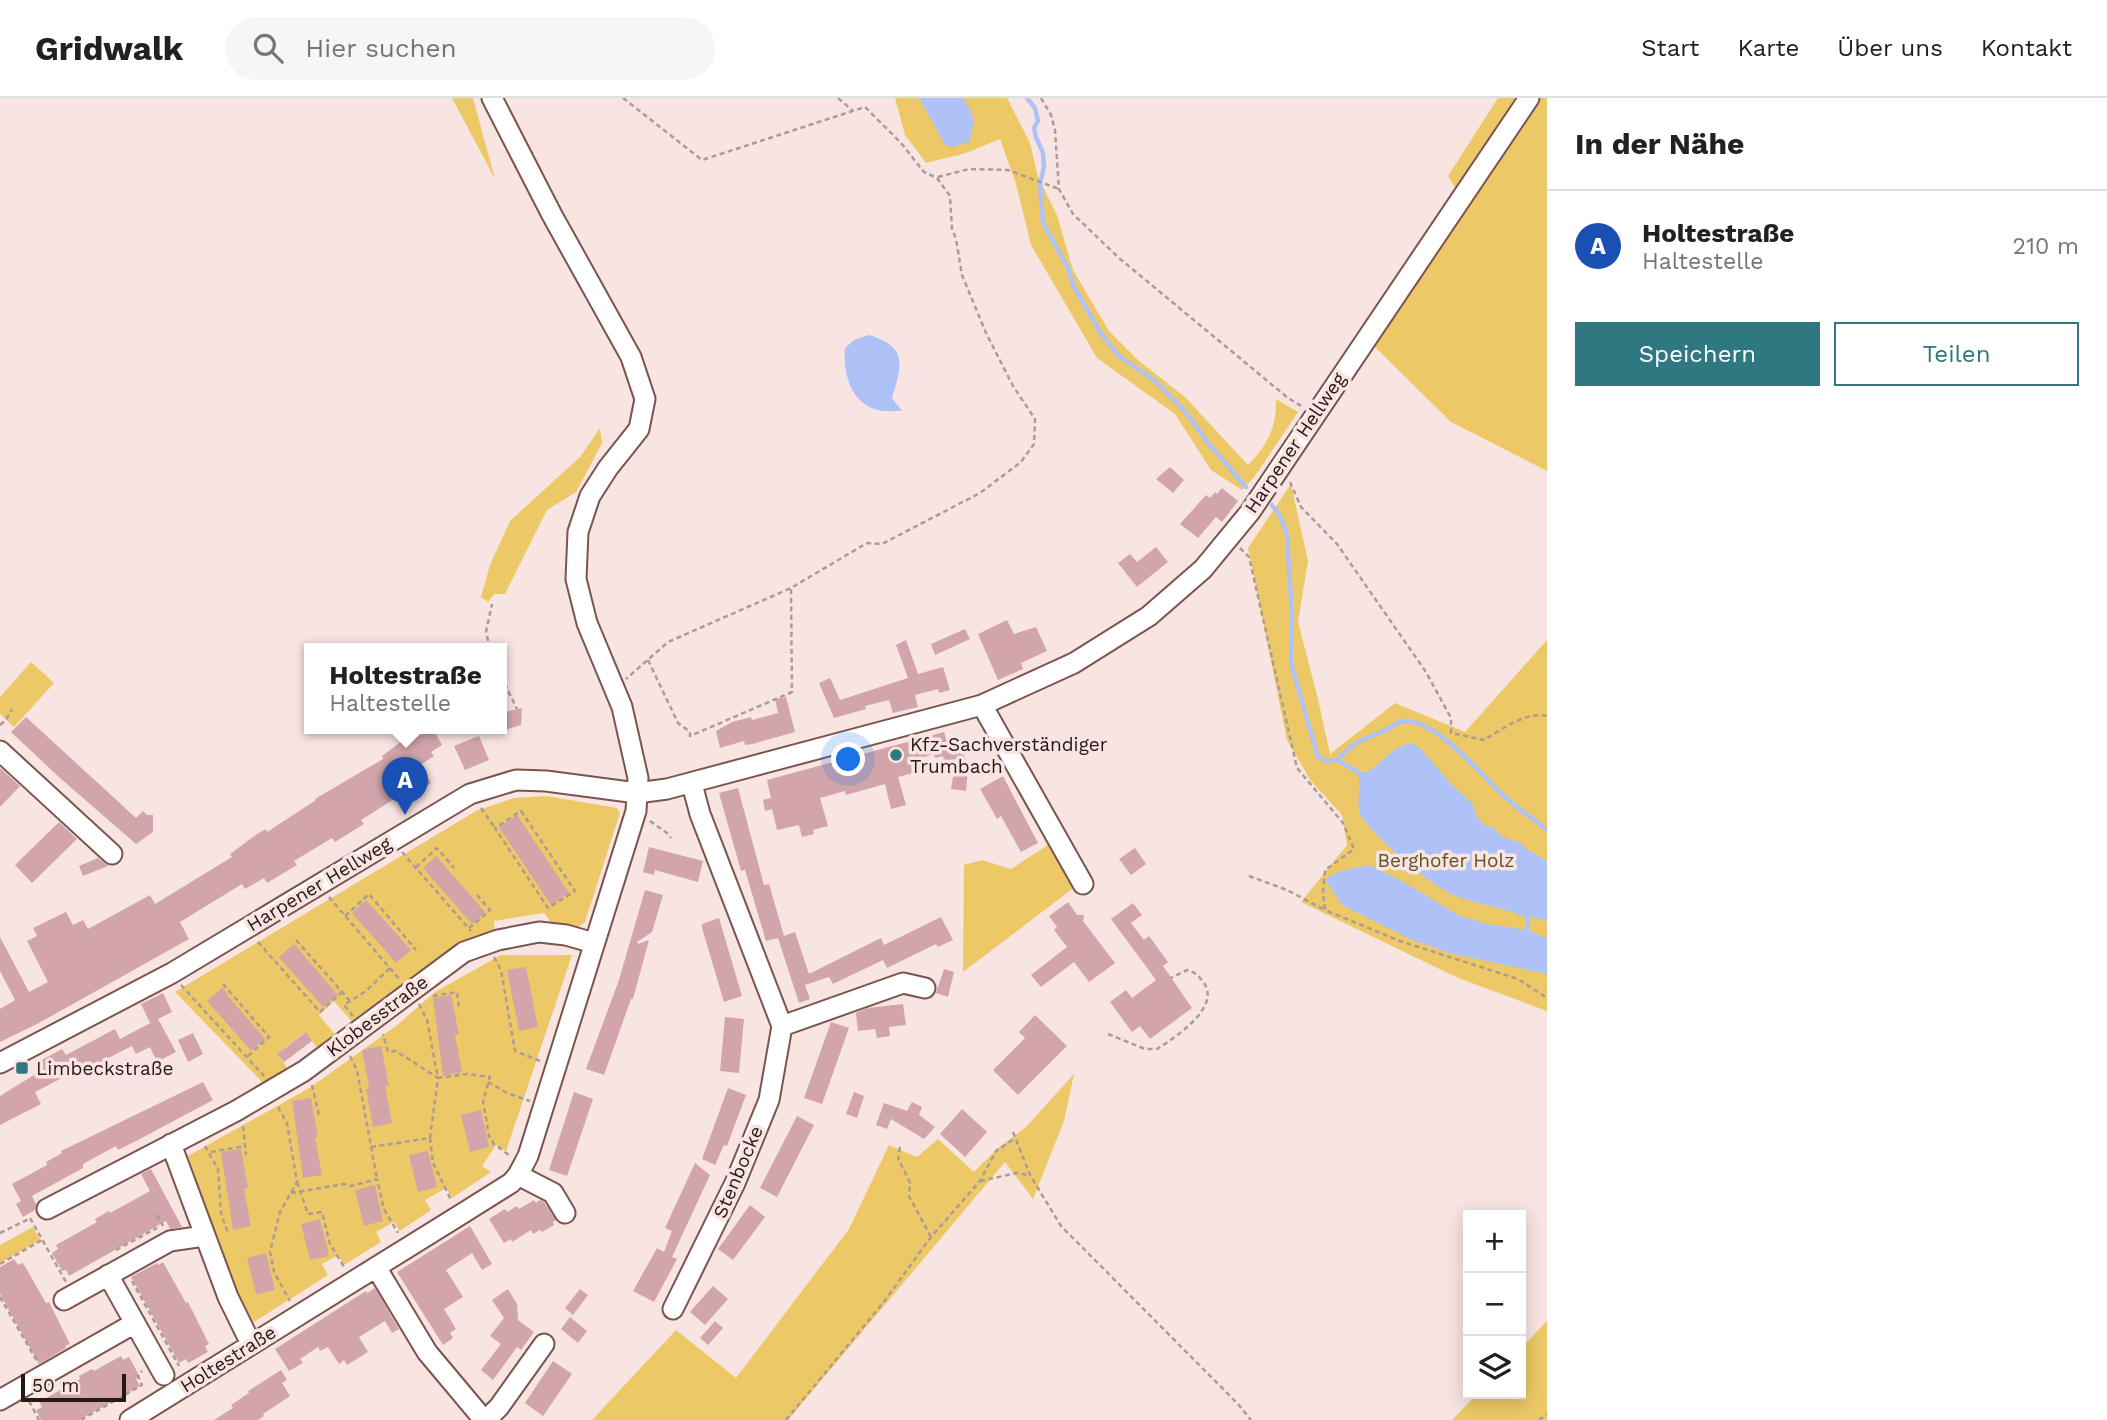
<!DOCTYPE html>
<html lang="de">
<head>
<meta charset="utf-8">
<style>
  :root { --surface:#fff; --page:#f6f6f6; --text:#202124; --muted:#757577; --line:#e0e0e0; --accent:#2f7781 }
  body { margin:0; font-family:"Work Sans",sans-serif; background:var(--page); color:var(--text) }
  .controls { position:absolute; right:21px; bottom:21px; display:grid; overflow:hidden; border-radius:0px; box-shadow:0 4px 18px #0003 }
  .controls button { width:63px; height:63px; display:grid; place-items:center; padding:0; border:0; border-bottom:2px solid var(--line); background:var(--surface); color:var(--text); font:35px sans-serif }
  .scale { position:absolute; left:21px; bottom:18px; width:105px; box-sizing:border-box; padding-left:7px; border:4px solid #271715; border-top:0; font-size:19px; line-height:24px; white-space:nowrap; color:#271715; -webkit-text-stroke:5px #f8e5e2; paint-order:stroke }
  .you { position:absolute; left:849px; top:662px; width:24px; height:24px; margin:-18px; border:5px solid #fff; border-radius:50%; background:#1a73e8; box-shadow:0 0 0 10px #1a73e833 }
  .badge { display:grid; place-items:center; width:46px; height:46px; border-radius:50%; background:var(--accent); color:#fff; font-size:23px; font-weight:700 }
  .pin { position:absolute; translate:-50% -58px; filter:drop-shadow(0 2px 4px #0008) }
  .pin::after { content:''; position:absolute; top:37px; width:24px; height:21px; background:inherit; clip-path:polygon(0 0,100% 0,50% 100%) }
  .popup { position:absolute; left:304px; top:545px; width:203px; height:91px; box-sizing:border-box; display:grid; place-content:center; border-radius:0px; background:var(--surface); filter:drop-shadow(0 2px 5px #0005); font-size:23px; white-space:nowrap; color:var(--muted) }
  .popup b { font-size:26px; color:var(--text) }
  .popup::after { content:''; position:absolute; left:50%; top:100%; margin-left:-14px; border:14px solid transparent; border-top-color:var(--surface) }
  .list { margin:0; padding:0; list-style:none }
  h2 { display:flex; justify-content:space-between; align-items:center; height:91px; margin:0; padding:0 28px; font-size:30px }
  h2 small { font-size:23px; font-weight:400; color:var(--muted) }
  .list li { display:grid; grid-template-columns:46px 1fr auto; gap:21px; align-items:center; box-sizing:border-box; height:112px; padding:0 28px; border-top:2px solid var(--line) }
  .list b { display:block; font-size:26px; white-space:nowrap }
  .list p { margin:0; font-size:23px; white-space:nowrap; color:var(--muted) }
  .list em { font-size:23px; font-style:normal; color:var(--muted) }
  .actions { display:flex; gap:14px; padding:21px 28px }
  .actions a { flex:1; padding:16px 0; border:2px solid var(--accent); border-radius:0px; text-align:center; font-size:24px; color:var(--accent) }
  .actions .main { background:var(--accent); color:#fff }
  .icon { flex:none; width:38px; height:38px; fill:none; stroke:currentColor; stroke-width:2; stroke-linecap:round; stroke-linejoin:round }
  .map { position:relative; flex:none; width:1547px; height:1322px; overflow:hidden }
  header { display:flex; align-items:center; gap:42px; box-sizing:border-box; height:98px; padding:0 35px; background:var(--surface); border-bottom:2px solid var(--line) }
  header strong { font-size:33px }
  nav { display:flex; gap:38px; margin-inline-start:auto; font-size:24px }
  .search { width:490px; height:63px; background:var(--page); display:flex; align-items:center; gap:18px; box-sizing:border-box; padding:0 24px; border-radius:38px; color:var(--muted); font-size:26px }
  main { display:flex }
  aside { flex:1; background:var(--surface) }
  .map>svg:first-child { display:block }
  .green { fill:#edc866 }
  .water { fill:#aec2f7 }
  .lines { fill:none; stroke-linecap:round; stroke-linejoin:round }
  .stream { stroke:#aec2f7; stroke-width:4.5 }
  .building { fill:#d2a5ab }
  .minor-casing { stroke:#7b544e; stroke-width:23 }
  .path { stroke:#ad9b98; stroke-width:2.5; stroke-dasharray:5 3.5; stroke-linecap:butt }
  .minor { stroke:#fff; stroke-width:19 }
  .poi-dot { fill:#2f7781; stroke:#f8e5e2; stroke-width:2.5 }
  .labels { text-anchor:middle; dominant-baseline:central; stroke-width:7; stroke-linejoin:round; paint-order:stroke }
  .street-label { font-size:19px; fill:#271715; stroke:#f8e5e2 }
  .poi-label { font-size:19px; fill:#271715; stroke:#f8e5e2; text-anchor:start }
  .park-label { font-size:19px; fill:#605024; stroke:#f8e5e2 }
</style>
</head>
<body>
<header>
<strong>Gridwalk</strong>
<div class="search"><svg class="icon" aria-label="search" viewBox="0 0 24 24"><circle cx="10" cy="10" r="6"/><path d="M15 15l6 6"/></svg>Hier suchen</div>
<nav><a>Start</a><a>Karte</a><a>Über uns</a><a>Kontakt</a></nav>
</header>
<main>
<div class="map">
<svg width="1547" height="1322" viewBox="0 0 1547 1322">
  <rect width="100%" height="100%" fill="#f8e5e2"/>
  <!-- green -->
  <path class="green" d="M452 0H473L495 81Z
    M895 0H1007L1030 45 1038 79 1057 117 1073 172 1109 233 1138 262 1186 300 1248 367C1267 349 1277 328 1276 301L1298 314 1255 378 1242 392 1211 372 1175 316 1097 260 1031 147 1016 86 1000 41 966 55 926 65 905 37Z
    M1498 0H1515L1455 90 1448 78Z
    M1540 0H1547V373L1451 324 1374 248Z
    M600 330 602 345 576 394 547 412 505 496H494L488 504 481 499 490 467 510 423 580 359Z
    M1291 386 1308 463 1298 524 1318 601 1330 656 1395 605 1465 634 1547 542V913L1456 879 1301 804 1347 747 1342 717 1311 683 1287 642 1248 450Z
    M31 564 54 585 14 629 0 616V599Z
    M547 698 617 710 620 715 585 824 578 829 553 827 544 815 494 823 495 835 354 926 334 903 319 917 337 939 320 953 305 934 278 955 290 975 268 990 175 894 476 713 514 700Z
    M1054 743 1080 785 963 874 964 767 982 762 1011 771Z
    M501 857H572L506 1053 496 1047 482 1068 491 1074 452 1100 446 1090 425 1102 431 1112 400 1133 394 1124 376 1134 381 1144 344 1167 338 1157 322 1166 328 1177 254 1224 237 1199 188 1058 311 989 396 928 435 894Z
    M1074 976 1064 1023 1033 1101 1005 1064 788 1322H592L676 1232 736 1280 849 1131 889 1047 917 1059 938 1041 974 1074 997 1051 1027 1028Z
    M33 1129 40 1142 0 1165V1147Z
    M1547 1223V1322H1452L1477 1296H1521V1250Z"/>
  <!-- water -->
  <path class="water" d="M919 0H963C976 18 975 23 969 44L952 49 945 47Z
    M869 237C908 249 902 267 892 300L902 313C893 313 881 314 874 311 849 301 843 273 845 250L854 242Z
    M1410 645 1419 649 1452 687 1473 706 1476 717 1484 727 1492 729 1503 739 1521 745 1526 751 1547 763V823L1534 819 1528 821C1508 810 1483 808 1461 800 1428 788 1383 746 1361 719 1355 704 1362 690 1358 676L1371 672 1395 651Z
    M1369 767 1402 783 1458 817 1486 826 1527 832 1547 840V876L1449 855 1410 841 1342 807 1325 781 1340 773Z"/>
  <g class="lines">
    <!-- stream -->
    <path class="stream" d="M1027 0 1035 10 1038 23 1034 30 1036 39 1043 55 1044 69 1040 85 1043 125 1068 170 1073 187 1102 237 1120 259 1154 282 1185 313 1208 345 1246 389
      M1272 407 1280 418 1287 437 1292 518 1291 565 1318 659 1327 663 1337 662C1353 645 1360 642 1382 634 1388 632 1394 625 1401 624 1432 616 1483 679 1504 698 1517 710 1533 721 1547 732
      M1337 662 1363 677
      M1527 832 1528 821"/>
  </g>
  <!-- building -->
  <path class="building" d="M1170 369 1184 382 1173 395 1156 381Z
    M1222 390 1238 403 1222 424 1216 419 1198 440 1180 426 1206 397 1210 400 1215 394 1217 396Z
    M1156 449 1168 464 1137 489 1118 465 1130 456 1137 464Z
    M1007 522 1014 536 1036 529 1047 553 1021 565 1023 571 998 582 978 536Z
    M965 531 970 541 935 557 931 546Z
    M906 542 918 576 943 569 950 592 939 595 938 591 915 597 918 609 893 615 889 602 865 608 866 611 834 620 819 585 830 580 840 602 908 580 896 547Z
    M786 599 795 634 752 646 745 647 744 643 720 650 716 633 732 624 751 619 752 622 778 615 775 601Z
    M522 610 521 627 505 632 501 625V615Z
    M26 619 136 720 143 713 147 717H153V734L136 746 60 680 11 634Z
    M418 631H433L442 647 431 654 434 658 420 667 431 685 402 704 399 698 361 722 364 726 335 744 332 740 294 763 297 767 267 785 264 780 245 791 242 786 180 824 189 841 39 925 0 944V911L15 902 0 873V839L29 894 48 884 27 843 37 838 33 830 66 814 73 827 83 822 88 831 150 797 155 806 232 759 230 756 257 736 266 731 267 734 316 702 315 701 383 661 382 658Z
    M944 634 948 647 958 644 959 639 968 672 966 693 951 691 956 661 944 664 943 658 935 660 934 656 910 663 913 675 898 679 906 707 891 711 885 686 846 697 845 693 820 700 828 728 813 732 814 736 802 739 799 727 777 732 772 711 765 713 763 702 771 700 767 682Z
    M479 638 489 662 465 672 454 648Z
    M0 670 20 688 0 709Z
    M1003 678 1038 745 1021 754 1001 718 997 721 980 691Z
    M738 690 764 787 769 786 784 838 795 834 809 876 881 840 884 847 941 819 953 842 938 849 936 846 887 870 883 862 833 886 829 879 805 887 810 901 799 905 778 840 766 843 745 772 741 773 719 695Z
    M517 717 569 795 551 807 499 729Z
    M59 724 77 741 32 785 15 767Z
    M649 749 703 763 698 784 655 772 654 777 643 774Z
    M1135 750 1146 766 1131 777 1119 761Z
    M436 758 485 814 472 826 423 770Z
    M98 760 108 768 83 778 79 768Z
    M645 792 663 797 652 834 637 844 638 846 649 842 633 901H631L604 977 586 971 619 882Z
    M366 802 411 852 396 865 352 815Z
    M1068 804 1077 817H1084L1083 823 1115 865 1089 884 1074 864 1041 889 1031 877 1067 849 1054 832 1057 829 1049 818Z
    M1133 805 1142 817 1131 825 1144 842 1149 838 1168 864 1163 868 1192 910 1150 941 1140 928 1132 934 1110 904 1126 892 1132 900 1156 882 1111 821Z
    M719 820 742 898 724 904 702 830V826Z
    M294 846 338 897 323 909 279 859Z
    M526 869 538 929 519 933 507 872Z
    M944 871 954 874 948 899 936 895Z
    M223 889 228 898 265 941 251 953 207 903Z
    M163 895 172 914 150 925 141 906Z
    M451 897 459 936 455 937 462 974 443 978 433 900Z
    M903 906 906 927 889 929 890 938 877 940 875 931 858 933 856 915 868 910Z
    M1035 917 1067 948 1018 997 993 972 1025 940 1019 934Z
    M725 919 744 921 739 975 720 973Z
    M158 921 176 954 157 964 150 949 136 956 132 948 87 971 85 968 35 994 41 1006 0 1027V998L42 972 38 964 62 951 66 957 115 931 120 941Z
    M831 924 849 930 822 1006 804 1000Z
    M306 934 312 943 284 964 277 956Z
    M193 935 203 956 188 964 178 942Z
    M381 948 389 988H385L392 1025 373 1029 366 991H369L368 984 362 952Z
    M203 984 213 1002 136 1043 118 1052 116 1048 83 1066V1070L32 1098 36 1106 35 1112 23 1119 16 1106 21 1103 12 1086 47 1067 46 1064 62 1055 61 1053Z
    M728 990 746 997 727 1048 724 1047 715 1067 702 1061Z
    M574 994 593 1001 567 1078 549 1072Z
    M854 994 864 998 857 1020 846 1016Z
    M311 1000 318 1039 315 1040 322 1077 303 1080 292 1003Z
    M912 1004 922 1009 919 1017 935 1029 924 1041 891 1021 887 1031 876 1027 884 1005 907 1013Z
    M962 1011 987 1034 965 1059 940 1036Z
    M481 1012 489 1049 470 1054 461 1017Z
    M797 1018 814 1027 777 1099 760 1090Z
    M241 1051 248 1090 244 1091 251 1128 233 1132 221 1054Z
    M428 1053 437 1089 418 1094 409 1057Z
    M695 1065 710 1077 672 1159 677 1161 654 1204 633 1193 657 1150 664 1154 672 1133 665 1130Z
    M151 1071 182 1129 170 1131 166 1123 69 1178 66 1172 62 1173 52 1155 58 1151 56 1147 97 1124 95 1121 109 1113 110 1115 150 1093 141 1076Z
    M375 1087 383 1123 364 1128 355 1092Z
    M534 1102 536 1105 540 1102 544 1104 556 1122 553 1124 554 1127 542 1134 540 1132 533 1136 531 1132 512 1144 511 1141 504 1145 489 1121 505 1111 507 1114 517 1108 519 1111Z
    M750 1107 765 1119 733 1162 718 1151Z
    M320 1121 329 1158 310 1162 301 1126Z
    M470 1128 492 1166 482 1172 472 1155 446 1172 463 1199 444 1211 456 1231 450 1235 453 1240 443 1247 397 1174Z
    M266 1155 275 1192 256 1196 247 1160Z
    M14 1161 18 1167 23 1165 46 1205 49 1204 70 1246 65 1248 66 1250 39 1266 0 1196V1169Z
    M163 1164 186 1205 188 1204 209 1246 205 1248 208 1254 188 1265 186 1261 179 1265 131 1179 157 1165 158 1167Z
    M713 1188 728 1201 705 1227 690 1214Z
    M375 1190 399 1231 392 1235 385 1223 359 1239 368 1254 347 1267 344 1262 339 1266 328 1249 320 1253 318 1249 300 1261 303 1265 289 1273 275 1251 366 1193 367 1195Z
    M508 1191 517 1206 518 1222 534 1234 521 1252 517 1249 493 1282 481 1272 501 1246 490 1238 504 1220 492 1202Z
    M580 1191 588 1197 573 1217 565 1210Z
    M570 1219 587 1233 578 1245 561 1231Z
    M715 1223 723 1230 708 1247 700 1240Z
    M121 1258 123 1262 129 1259 140 1279 136 1281 140 1288 79 1322H41L36 1312 42 1309 39 1304 80 1281 79 1278 92 1271 94 1273Z
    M553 1263 572 1276 543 1318 525 1305Z
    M281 1272 287 1282 282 1285 290 1298 263 1316 264 1318 258 1322H214L233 1310 231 1307 249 1295 248 1293Z"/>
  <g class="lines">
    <defs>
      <path id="minor" d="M982 607 1083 786
        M0 653 112 756
        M782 928 903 885 925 890
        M0 965 172 875 470 696 516 682 546 683 637 695 667 691 982 607 1074 565 1149 518 1203 471 1250 414 1529 0
        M171 1046 228 1199 251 1246
        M518 1077 553 1095 565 1115
        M47 1111 236 1013 304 973 464 854 498 842 539 834 566 837 594 845
        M376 1169 427 1254 484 1322
        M108 1177 164 1277
        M64 1202 170 1143 204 1138
        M673 1211 735 1085 769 1002 782 928 700 716 692 686
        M0 1302 135 1225
        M130 1322 460 1117 511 1085 518 1077 528 1058 636 713 638 680 622 609 587 525 576 481 578 434 590 398 608 370 639 331 645 301 631 259 552 117 492 0
        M486 1322 499 1309 544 1246"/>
    </defs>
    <!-- minor casing -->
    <use href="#minor" class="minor-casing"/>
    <!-- path -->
    <path class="path" d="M623 0 702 62 865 9 901 45 924 74 937 80 950 98 952 131 956 141 962 177 986 235 1013 288 1035 321 1034 346 1021 364 980 395 882 446 867 445 791 490 668 544 626 581
      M838 0 853 13
      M1041 0 1051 17 1055 32 1059 91 1073 116 1119 160 1288 300 1303 309
      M938 79 969 71 1008 72 1059 91
      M1290 384 1301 409 1337 446 1426 574 1451 620V635L1484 642C1501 632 1526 613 1547 618
      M1240 450 1249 459 1297 670 1343 725 1354 751 1325 772 1323 794 1325 812 1400 843 1518 881 1547 900
      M490 551 486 534 492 506
      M648 562 678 625 690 634V638L792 594 791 490
      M501 578 517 611
      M0 627 6 622 12 611
      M481 710 495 730
      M521 713 575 793 548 810 495 730Z
      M650 723 667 735 671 740
      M402 754 471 833
      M416 769 437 750 454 770
      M1249 778 1287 792 1325 812
      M329 799 400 882
      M345 818 369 796 416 852
      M469 830 490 812 477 797
      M296 842 350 903
      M258 844 320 914 342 894
      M494 859 501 872 515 953 540 963
      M223 886 269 939 248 958
      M181 887 264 978
      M433 898 457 894 459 910
      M419 906 427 922 438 980 467 976 490 979 483 1003 489 1038 494 1046 509 1057
      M353 918 344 907 366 893 390 870
      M1108 936 1145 951H1157C1174 940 1221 910 1204 885 1199 878 1195 874 1187 872L1171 880
      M350 958 357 972 377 1081
      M488 984 507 995 530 1003
      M312 987 319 1018
      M278 1009 287 1025 297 1084 280 1114 270 1154 274 1174 290 1203
      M243 1028 246 1057
      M1013 1034 1030 1077 1061 1128 1238 1306 1251 1322
      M430 1040 433 1065 451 1102
      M205 1048 218 1071 221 1115 228 1135
      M371 1049 430 1040 438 980 396 953 388 954 383 936
      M900 1049 898 1060 910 1085 909 1098 931 1139
      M211 1054 245 1048
      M980 1083 1017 1075 1028 1077
      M297 1084 308 1116 322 1114 330 1146 344 1169
      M291 1095 344 1086 351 1088 377 1081 384 1111 398 1135
      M157 1117 163 1128
      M30 1120 66 1184
      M0 1135 29 1121
      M116 1152 157 1130
      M0 1166 42 1142
      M132 1183 179 1268
      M0 1199 37 1263
      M29 1303 39 1322
      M81 1322 142 1287 138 1278 142 1273
      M786 1322 883 1205 931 1139 980 1083 996 1053 1014 1041
      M1539 1322 1547 1316"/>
    <!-- minor -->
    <use href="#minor" class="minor"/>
  </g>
  <!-- markers -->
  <g class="poi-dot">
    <circle cx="896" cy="657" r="7"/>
    <rect x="15" y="963" width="14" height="14" rx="3.5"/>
  </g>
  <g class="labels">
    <!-- street labels -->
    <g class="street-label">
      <text transform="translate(1295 345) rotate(-56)">Harpener Hellweg</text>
      <text transform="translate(319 786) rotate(-31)">Harpener Hellweg</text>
      <text transform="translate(377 918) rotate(-37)">Klobesstraße</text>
      <text transform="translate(738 1074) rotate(-67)">Stenbocke</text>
      <text transform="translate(228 1261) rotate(-32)">Holtestraße</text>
    </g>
    <!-- poi labels -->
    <g class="poi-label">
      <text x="910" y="646">Kfz-Sachverständiger<tspan x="910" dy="22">Trumbach</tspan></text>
      <text x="36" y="970">Limbeckstraße</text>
    </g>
    <!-- park labels -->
    <g class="park-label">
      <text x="1446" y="762">Berghofer Holz</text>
    </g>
  </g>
</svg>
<div class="controls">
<button>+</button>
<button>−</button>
<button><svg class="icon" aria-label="layers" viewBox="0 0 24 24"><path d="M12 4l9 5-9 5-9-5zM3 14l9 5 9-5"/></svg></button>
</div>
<div class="scale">50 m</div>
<div class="you"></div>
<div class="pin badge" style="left:405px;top:717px;background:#1a4fb4">A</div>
<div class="popup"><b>Holtestraße</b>Haltestelle</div>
</div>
<aside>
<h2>In der Nähe<small></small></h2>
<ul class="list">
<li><span class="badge" style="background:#1a4fb4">A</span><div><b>Holtestraße</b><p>Haltestelle</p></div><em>210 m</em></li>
</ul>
<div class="actions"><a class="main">Speichern</a><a>Teilen</a></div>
</aside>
</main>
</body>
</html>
